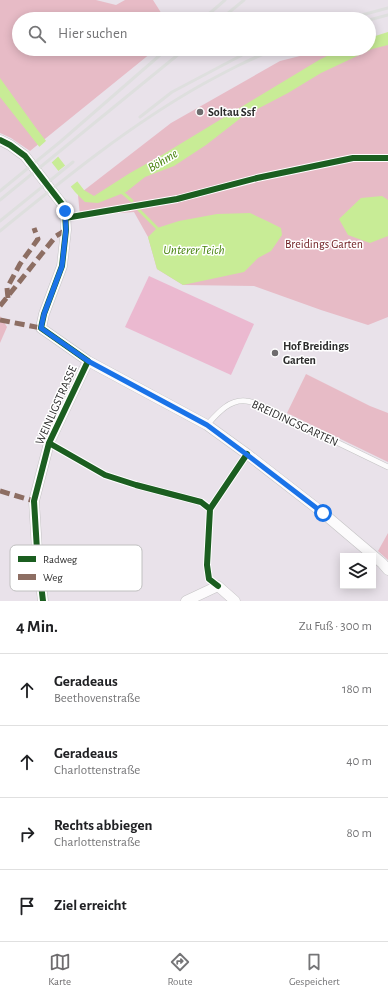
<!DOCTYPE html>
<html lang="de">
<head>
<meta charset="utf-8">
<style>
  :root { --surface:#fff; --page:#f6f6f6; --text:#202124; --muted:#757577; --line:#e0e0e0; --accent:#6e6c6e }
  body { margin:0; font-family:"Alegreya Sans",sans-serif; background:var(--page); color:var(--text) }
  .controls { position:absolute; right:12px; bottom:12px; display:grid; overflow:hidden; border-radius:0px; box-shadow:0 2px 10px #0003 }
  .controls button { width:36px; height:36px; display:grid; place-items:center; padding:0; border:0; border-bottom:1px solid var(--line); background:var(--surface); color:var(--text); font:20px sans-serif }
  .stop { position:absolute; width:12px; height:12px; margin:-9px; border:3px solid #1a73e8; border-radius:50%; background:#fff }
  .stop.end { background:#1a73e8; border-color:#fff; box-shadow:0 1px 4px #0008 }
  .list { margin:0; padding:0; list-style:none }
  h2 { display:flex; justify-content:space-between; align-items:center; height:52px; margin:0; padding:0 16px; font-size:17px }
  h2 small { font-size:13px; font-weight:400; color:var(--muted) }
  .list li { display:grid; grid-template-columns:26px 1fr auto; gap:12px; align-items:center; box-sizing:border-box; height:72px; padding:0 16px; border-top:1px solid var(--line) }
  .list b { display:block; font-size:15px; white-space:nowrap }
  .list p { margin:0; font-size:13px; white-space:nowrap; color:var(--muted) }
  .list em { font-size:13px; font-style:normal; color:var(--muted) }
  .icon { flex:none; width:22px; height:22px; fill:none; stroke:currentColor; stroke-width:2; stroke-linecap:round; stroke-linejoin:round }
  .map { position:relative; flex:none; width:388px; height:601px; overflow:hidden }
  .search { position:absolute; background:var(--surface); box-shadow:0 2px 10px #0003; left:12px; right:12px; top:12px; height:44px; display:flex; align-items:center; gap:10px; box-sizing:border-box; padding:0 14px; border-radius:22px; color:var(--muted); font-size:15px }
  .sheet { height:340px; background:var(--surface) }
  nav { display:flex; justify-content:space-around; align-items:center; box-sizing:border-box; height:56px; border-top:1px solid var(--line); background:var(--surface); font-size:11px; color:var(--muted) }
  nav a { display:grid; justify-items:center; gap:2px }
  nav .on { color:var(--accent) }
  .map>svg:first-child { display:block }
  .green { fill:#e7bbc6 }
  .pitch { fill:#ebb9d0 }
  .water { fill:#c8ec96 }
  .pier { fill:#e9e2ea }
  .lines { fill:none; stroke-linecap:round; stroke-linejoin:round }
  .stream { stroke:#c8ec96; stroke-width:3 }
  .service-casing { stroke:#c4c3c4; stroke-width:6 }
  .minor-casing { stroke:#c4c3c4; stroke-width:11 }
  .service { stroke:#fcfbfc; stroke-width:5 }
  .minor { stroke:#fcfbfc; stroke-width:10 }
  .rail { stroke:#dedfde; stroke-width:3 }
  .quiet { stroke:#8d6e63; stroke-width:5; stroke-dasharray:10 5; stroke-linecap:butt }
  .cycleway-casing { stroke:#fff; stroke-width:8 }
  .cycleway { stroke:#1b5e20; stroke-width:6 }
  .route { stroke:#1a73e8; stroke-width:5 }
  .poi-dot { fill:#6e6c6e; stroke:#fff; stroke-width:1.5 }
  .labels { text-anchor:middle; dominant-baseline:central; stroke-width:3; stroke-linejoin:round; paint-order:stroke }
  .poi-label { font-size:12px; font-weight:bold; fill:#2c2c2c; stroke:#fff; text-anchor:start }
  .park-label { font-size:12px; fill:#6c1a1e; stroke:#fff }
  .street-label { font-size:12px; fill:#2c2c2c; stroke:#fff }
  .water-label { font-size:13px; font-style:italic; fill:#47840d; stroke:#fff }
  .key { fill:#fff; stroke:#c0c0c0; stroke-width:1 }
  .key-label { font-size:11px; fill:#2c2c2c }
</style>
</head>
<body>
<div class="map">
<svg width="388" height="601" viewBox="0 0 388 601">
  <rect width="100%" height="100%" fill="#e9e2ea"/>
  <!-- green -->
  <path class="green" d="M0 0H96L116 5 125 0H153L165 19H19V49H156L30 151 11 138 0 133Z
    M388 34V317L368 325 321 310 254 286 183 285 157 269 148 237 134 212 80 216 78 195 171 123 280 61 328 49H369Z
    M0 316 7 327 0 343Z
    M306 374 370 406 388 413V462L287 413Z
    M388 533V560L378 551Z"/>
  <!-- pitch -->
  <path class="pitch" d="M149 276 254 324 231 375 125 327Z"/>
  <!-- water -->
  <path class="water" d="M388 32V45L372 49 321 73 288 93 242 117 206 145 174 166 145 177 126 192 98 203 85 202 75 192 0 97V78L36 128 84 190 94 196 130 173 162 155 319 60 341 49H369V38Z
    M382 196 388 200V236L370 243 348 235 339 219 361 198Z
    M250 213 267 221 281 228 282 235 271 251 258 258 244 272 183 285 157 269 148 237 157 228 179 221 217 214Z"/>
  <!-- pier -->
  <path class="pier" d="M46 138 60 155 50 164 38 148 47 140Z
    M67 164 79 180 69 188 57 172Z"/>
  <g class="lines">
    <!-- stream -->
    <path class="stream" d="M119 191 124 194 132 201
      M139 210 157 228"/>
    <defs>
      <path id="service" d="M207 425C217 414 229 399 246 401 250 401 254 403 258 404L388 467"/>
      <path id="minor" d="M0 140 10 145 25 156 62 204 65 211 66 230 62 266 44 314 41 328 88 361 207 425 247 454 323 513 382 563 388 570
        M43 601 37 550 34 501 49 443 88 361
        M186 601 218 586 235 601"/>
    </defs>
    <!-- service casing -->
    <use href="#service" class="service-casing"/>
    <!-- minor casing -->
    <use href="#minor" class="minor-casing"/>
    <!-- service -->
    <use href="#service" class="service"/>
    <!-- minor -->
    <use href="#minor" class="minor"/>
    <!-- rail -->
    <path class="rail" d="M203 19 225 0
      M221 19 244 0
      M347 19 388 8
      M369 20 388 15
      M140 117 172 92 225 64 244 54 257 49
      M0 191 60 142 167 49
      M0 200 185 49
      M0 221 73 162
      M0 231C65 178 130 125 203 84 227 71 251 58 277 49"/>
    <!-- quiet -->
    <path class="quiet" d="M8 298 7 288 20 264 38 239 34 228
      M0 306 56 236 66 230
      M0 320 41 328
      M0 491 34 501"/>
    <defs>
      <path id="cycleway" d="M0 140 10 145 25 156 62 204 65 211 66 230 62 266 44 314 41 328 88 361 49 443 34 501 37 550 43 601
        M65 218 177 199 257 178 353 158H388
        M49 443 105 475 136 485 201 502 210 509
        M218 586 209 579 207 565 210 509 247 454"/>
    </defs>
    <!-- cycleway casing -->
    <use href="#cycleway" class="cycleway-casing"/>
    <!-- cycleway -->
    <use href="#cycleway" class="cycleway"/>
  </g>
  <g class="lines">
    <!-- route -->
    <path class="route" d="M65 211 66 230 62 266 44 314 41 328 88 361 207 425 246 454 323 513"/>
  </g>
  <!-- markers -->
  <g class="poi-dot">
    <circle cx="200" cy="112" r="4"/>
    <circle cx="275" cy="353" r="4"/>
  </g>
  <g class="labels">
    <!-- poi labels -->
    <g class="poi-label">
      <text x="208" y="112">Soltau Ssf</text>
      <text x="283" y="346">Hof Breidings<tspan x="283" dy="14">Garten</tspan></text>
    </g>
    <!-- park labels -->
    <g class="park-label">
      <text x="324" y="244">Breidings Garten</text>
    </g>
    <!-- street labels -->
    <g class="street-label">
      <text transform="translate(56 405) rotate(-66)">WEINLIGSTRASSE</text>
      <text transform="translate(295 423) rotate(25)">BREIDINGSGARTEN</text>
    </g>
    <!-- water labels -->
    <g class="water-label">
      <text transform="translate(163 161) rotate(-31)">Böhme</text>
      <text x="194" y="250">Unterer Teich</text>
    </g>
  </g>
  <!-- legend -->
  <rect x="10" y="545" width="132" height="46" rx="6" class="key"/>
  <rect x="18" y="556" width="18" height="6" fill="#1b5e20"/>
  <rect x="18" y="574" width="18" height="6" fill="#8d6e63"/>
  <g class="key-label">
    <text x="43" y="563">Radweg</text>
    <text x="43" y="581">Weg</text>
  </g>
</svg>
<div class="controls">
<button><svg class="icon" aria-label="layers" viewBox="0 0 24 24"><path d="M12 4l9 5-9 5-9-5zM3 14l9 5 9-5"/></svg></button>
</div>
<div class="stop" style="left:323px;top:513px"></div>
<div class="stop end" style="left:65px;top:211px"></div>
<div class="search"><svg class="icon" aria-label="search" viewBox="0 0 24 24"><circle cx="10" cy="10" r="6"/><path d="M15 15l6 6"/></svg>Hier suchen</div>
</div>
<section class="sheet">
<h2>4 Min.<small>Zu Fuß · 300 m</small></h2>
<ul class="list">
<li><svg class="icon" aria-label="ahead" viewBox="0 0 24 24"><path d="M12 20V5M6 11l6-6 6 6"/></svg><div><b>Geradeaus</b><p>Beethovenstraße</p></div><em>180 m</em></li>
<li><svg class="icon" aria-label="ahead" viewBox="0 0 24 24"><path d="M12 20V5M6 11l6-6 6 6"/></svg><div><b>Geradeaus</b><p>Charlottenstraße</p></div><em>40 m</em></li>
<li><svg class="icon" aria-label="right" viewBox="0 0 24 24"><path d="M7 20v-9h11M14 6l5 5-5 5"/></svg><div><b>Rechts abbiegen</b><p>Charlottenstraße</p></div><em>80 m</em></li>
<li><svg class="icon" aria-label="arrive" viewBox="0 0 24 24"><path d="M6 21V4h12l-3 4 3 4H6"/></svg><div><b>Ziel erreicht</b></div></li>
</ul>
</section>
<nav>
<a class="on"><svg class="icon" aria-label="map" viewBox="0 0 24 24"><path d="M3 6l6-2 6 2 6-2v14l-6 2-6-2-6 2zM9 4v14M15 6v14"/></svg>Karte</a>
<a><svg class="icon" aria-label="directions" viewBox="0 0 24 24"><path d="M12 3l9 9-9 9-9-9zM9 14v-3h6M13 9l2 2-2 2"/></svg>Route</a>
<a><svg class="icon" aria-label="saved" viewBox="0 0 24 24"><path d="M7 4h10v16l-5-4-5 4z"/></svg>Gespeichert</a>
</nav>
</body>
</html>
